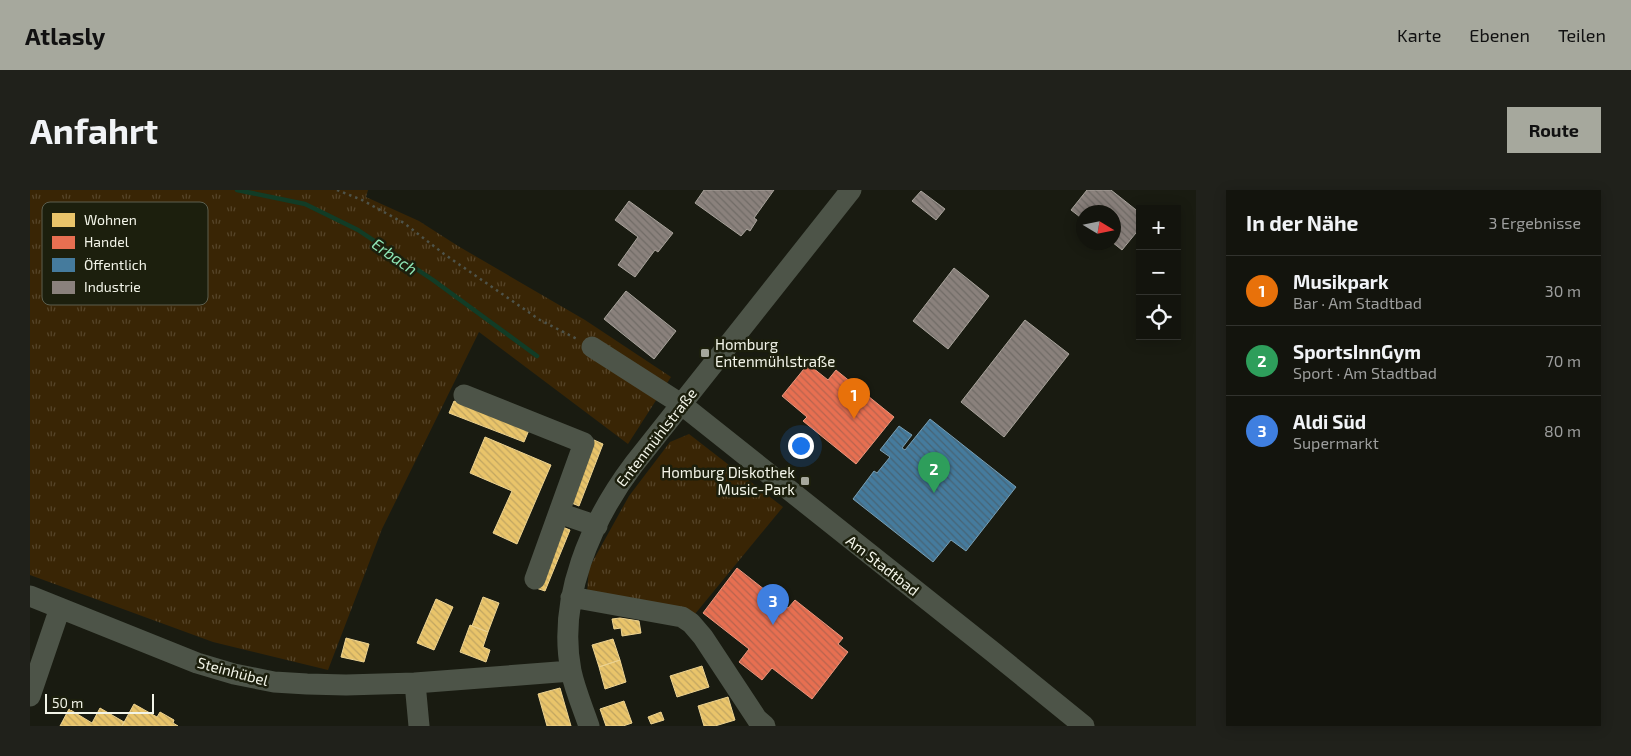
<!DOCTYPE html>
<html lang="de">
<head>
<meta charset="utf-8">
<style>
  :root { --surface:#13140d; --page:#20211b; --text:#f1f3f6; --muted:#9d9e9d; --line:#32332e; --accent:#a6a89d }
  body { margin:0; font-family:"Exo 2",sans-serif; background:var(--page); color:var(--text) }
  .controls { position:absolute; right:15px; top:15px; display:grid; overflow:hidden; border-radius:0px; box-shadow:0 2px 12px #0003 }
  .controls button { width:45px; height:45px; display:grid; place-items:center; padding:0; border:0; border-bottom:1px solid var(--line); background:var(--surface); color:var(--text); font:25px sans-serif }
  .compass { position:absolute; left:1046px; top:15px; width:45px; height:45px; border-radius:50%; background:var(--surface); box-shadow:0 2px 12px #0003; rotate:100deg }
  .scale { position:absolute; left:15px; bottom:12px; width:109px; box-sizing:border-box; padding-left:5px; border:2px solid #f2f4e8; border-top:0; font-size:14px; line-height:18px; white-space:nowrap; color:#f2f4e8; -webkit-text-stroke:4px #1c1f0d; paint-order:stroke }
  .you { position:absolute; left:770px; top:255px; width:18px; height:18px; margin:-12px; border:4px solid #fff; border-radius:50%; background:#1a73e8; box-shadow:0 0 0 8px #1a73e833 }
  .badge { display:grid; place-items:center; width:32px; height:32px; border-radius:50%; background:var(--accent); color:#fff; font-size:16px; font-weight:700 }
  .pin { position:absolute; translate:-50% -41px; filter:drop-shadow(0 1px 2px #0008) }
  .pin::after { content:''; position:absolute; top:26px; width:18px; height:15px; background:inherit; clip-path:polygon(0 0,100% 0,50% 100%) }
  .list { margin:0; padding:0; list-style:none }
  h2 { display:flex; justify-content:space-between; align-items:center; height:65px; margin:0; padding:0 20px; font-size:21px }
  h2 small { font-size:16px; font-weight:400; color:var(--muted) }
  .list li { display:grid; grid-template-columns:32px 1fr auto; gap:15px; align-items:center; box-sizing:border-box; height:70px; padding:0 20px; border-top:1px solid var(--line) }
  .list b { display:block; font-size:19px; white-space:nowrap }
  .list p { margin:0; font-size:16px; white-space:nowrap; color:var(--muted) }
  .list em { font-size:16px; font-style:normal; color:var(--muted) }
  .icon { flex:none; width:28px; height:28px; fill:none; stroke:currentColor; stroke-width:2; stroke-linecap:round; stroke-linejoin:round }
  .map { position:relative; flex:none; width:1166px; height:536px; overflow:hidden; border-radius:0px }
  header { display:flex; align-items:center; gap:30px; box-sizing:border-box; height:70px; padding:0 25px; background:var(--accent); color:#111 }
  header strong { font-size:24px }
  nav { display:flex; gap:28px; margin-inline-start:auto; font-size:18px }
  .intro { display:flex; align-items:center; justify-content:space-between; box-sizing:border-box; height:120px; padding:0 30px }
  h1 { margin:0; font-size:35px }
  .button { padding:12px 22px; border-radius:0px; background:var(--accent); color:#111; font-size:18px; font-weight:700 }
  main { display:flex; gap:30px; padding:0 30px }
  aside { flex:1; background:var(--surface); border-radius:0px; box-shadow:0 2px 12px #0003 }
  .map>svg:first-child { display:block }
  .grass { fill:url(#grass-tufts) }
  .homes { fill:url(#homes-back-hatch); stroke:#ecd290 }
  .shops { fill:url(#shops-back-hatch); stroke:#ea977e }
  .public { fill:url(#public-back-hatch); stroke:#799fb4 }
  .industry { fill:url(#industry-back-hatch); stroke:#a9a49c }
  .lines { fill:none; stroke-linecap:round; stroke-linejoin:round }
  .stream { stroke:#123c26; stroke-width:4.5 }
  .path { stroke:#4e534a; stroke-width:2.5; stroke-dasharray:2.5 4; stroke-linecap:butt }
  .minor { stroke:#4d5448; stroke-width:21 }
  .poi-dot { fill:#a6a89d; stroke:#1c1f0d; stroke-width:2 }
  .labels { text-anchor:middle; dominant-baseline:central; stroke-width:5; stroke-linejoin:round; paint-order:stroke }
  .poi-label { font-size:15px; fill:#f2f4e8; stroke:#1c1f0d; text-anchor:start }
  .street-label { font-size:15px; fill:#f2f4e8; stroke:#1c1f0d }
  .water-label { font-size:16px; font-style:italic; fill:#8ee6b5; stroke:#1c1f0d }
  .key { fill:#1c1f0d; stroke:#5c5f4f; stroke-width:1 }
  .key-label { font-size:14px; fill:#f2f4e8 }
</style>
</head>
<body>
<header>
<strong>Atlasly</strong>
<nav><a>Karte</a><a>Ebenen</a><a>Teilen</a></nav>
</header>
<div class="intro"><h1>Anfahrt</h1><a class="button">Route</a></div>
<main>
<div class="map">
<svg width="1166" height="536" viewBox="0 0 1166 536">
  <defs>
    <pattern id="grass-tufts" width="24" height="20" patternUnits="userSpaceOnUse" patternTransform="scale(1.25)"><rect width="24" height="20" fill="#392505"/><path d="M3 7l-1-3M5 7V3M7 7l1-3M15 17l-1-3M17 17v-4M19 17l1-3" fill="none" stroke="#564529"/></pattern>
    <pattern id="homes-back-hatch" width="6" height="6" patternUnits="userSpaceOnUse" patternTransform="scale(1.25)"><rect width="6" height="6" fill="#e9c46a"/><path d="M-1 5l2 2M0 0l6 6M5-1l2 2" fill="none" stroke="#c1a561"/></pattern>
    <pattern id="shops-back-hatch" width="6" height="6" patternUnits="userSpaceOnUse" patternTransform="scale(1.25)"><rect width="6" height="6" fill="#e76f51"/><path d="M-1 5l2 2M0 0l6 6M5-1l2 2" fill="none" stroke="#b8644e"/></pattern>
    <pattern id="public-back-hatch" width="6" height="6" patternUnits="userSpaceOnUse" patternTransform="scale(1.25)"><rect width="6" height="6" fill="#457b9d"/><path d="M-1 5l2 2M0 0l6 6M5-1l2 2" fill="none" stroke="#476476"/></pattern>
    <pattern id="industry-back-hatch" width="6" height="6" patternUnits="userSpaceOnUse" patternTransform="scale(1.25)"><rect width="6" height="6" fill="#8a817c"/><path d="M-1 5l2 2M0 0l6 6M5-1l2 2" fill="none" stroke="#706b66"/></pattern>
  </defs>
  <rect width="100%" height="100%" fill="#191b11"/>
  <!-- grass -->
  <path class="grass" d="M0 0H338L336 7 389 31 428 56 555 130 641 187 598 254 449 142 352 339 298 480 183 452 0 385Z
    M659 244 753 317 665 424 557 402 559 378 599 306 640 252Z"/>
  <!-- homes -->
  <path class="homes" d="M424 211 499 240 494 252 419 223Z
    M455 247 521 275 487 354 463 343 482 301 440 283Z
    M564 250 573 254 549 316 539 312Z
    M530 336 540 340 515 401 506 398Z
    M453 407 469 413 458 442 442 436Z
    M406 409 423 417 404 460 387 453Z
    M590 428 609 431 611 443 592 446 591 438 584 439 582 429Z
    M440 435 458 442 453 457 460 460 456 472 430 462Z
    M316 448 339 454 334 472 311 467Z
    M583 449 590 470 569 477 562 455Z
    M590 470 596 492 575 499 569 477Z
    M672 476 679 497 647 507 640 486Z
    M530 498 541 536H517L508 504Z
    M698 507 705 530 685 536H674L668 516Z
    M594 511 602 533 593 536H576L570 519Z
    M104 514 127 527 130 522 144 530 143 533 148 536H92Z
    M70 518 94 532 92 536H30L39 519 62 533Z
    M631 522 634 530 621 534 618 527Z"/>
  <!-- shops -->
  <path class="shops" d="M778 174 798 190 806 180 864 227 826 274 773 231 777 227 752 206Z
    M707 378 758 418 765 410 813 448 808 454 818 462 782 509 742 478 732 490 709 472 719 459 673 423Z"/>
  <!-- public -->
  <path class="public" d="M900 229 986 297 936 361 921 350 903 372 823 309 844 281 847 283 860 267 850 260 869 236 882 245 872 258 875 260Z"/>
  <!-- industry -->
  <path class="industry" d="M674 0H744L724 28 727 30 720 41 717 39 711 46 665 13Z
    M1057 0H1081L1110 23V38L1092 60 1082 52H1084V22H1054V30L1041 20Z
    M891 1 915 19 906 30 882 11Z
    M599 11 643 43 628 62 625 60 605 87 588 75 608 47 585 30Z
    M924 78 959 106 918 159 883 131Z
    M596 101 646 141 624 169 574 129Z
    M995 130 1039 164 974 247 931 212Z"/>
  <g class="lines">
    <!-- stream -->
    <path class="stream" d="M207 0 275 14 328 40 403 90 507 166"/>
    <!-- path -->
    <path class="path" d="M307 0 332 10 374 33 414 64 510 130 547 149"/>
    <!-- minor -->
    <path class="minor" d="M562 157 651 214 963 462 1054 536
      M434 205 554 253 505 389
      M529 323 567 336
      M0 406 167 473 204 484 244 492 277 494 316 495 385 493 541 481
      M541 407 652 427 661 433 673 447 727 529 735 536
      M385 493 389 536
      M0 506 30 418
      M559 536C553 518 545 500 541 481 527 409 561 331 604 274L821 0"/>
  </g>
  <!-- markers -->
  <g class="poi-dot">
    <rect x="670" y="158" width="10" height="10" rx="2.5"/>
    <rect x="770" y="286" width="10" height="10" rx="2.5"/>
  </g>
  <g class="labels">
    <!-- poi labels -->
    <g class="poi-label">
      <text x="685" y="154">Homburg<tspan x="685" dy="17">Entenmühlstraße</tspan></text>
      <text x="765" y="282" text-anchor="end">Homburg Diskothek<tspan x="765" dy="17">Music-Park</tspan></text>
    </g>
    <!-- street labels -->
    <g class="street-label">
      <text transform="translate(626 247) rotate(-52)">Entenmühlstraße</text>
      <text transform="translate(853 375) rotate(38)">Am Stadtbad</text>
      <text transform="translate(203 481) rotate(15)">Steinhübel</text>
    </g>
    <!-- water labels -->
    <g class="water-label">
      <text transform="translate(365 66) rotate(35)">Erbach</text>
    </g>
  </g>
  <!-- legend -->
  <rect x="12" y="12" width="166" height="103" rx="8" class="key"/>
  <rect x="22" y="23" width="23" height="14" fill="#e9c46a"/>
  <rect x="22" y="46" width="23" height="13" fill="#e76f51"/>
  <rect x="22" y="68" width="23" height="14" fill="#457b9d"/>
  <rect x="22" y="91" width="23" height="13" fill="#8a817c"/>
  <g class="key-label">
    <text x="54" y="35">Wohnen</text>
    <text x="54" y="57">Handel</text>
    <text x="54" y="80">Öffentlich</text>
    <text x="54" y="102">Industrie</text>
  </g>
</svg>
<div class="controls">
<button>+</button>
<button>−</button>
<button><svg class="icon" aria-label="locate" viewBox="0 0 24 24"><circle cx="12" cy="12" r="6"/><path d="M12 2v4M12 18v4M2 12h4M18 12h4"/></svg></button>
</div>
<svg class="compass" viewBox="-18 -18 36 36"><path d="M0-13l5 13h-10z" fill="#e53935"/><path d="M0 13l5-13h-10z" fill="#9d9e9d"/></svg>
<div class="scale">50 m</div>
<div class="you"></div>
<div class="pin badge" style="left:824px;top:229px;background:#e8710a">1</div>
<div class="pin badge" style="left:904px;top:303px;background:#2e9e5b">2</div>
<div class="pin badge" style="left:743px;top:435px;background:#3f7fe0">3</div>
</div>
<aside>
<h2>In der Nähe<small>3 Ergebnisse</small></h2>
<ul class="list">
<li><span class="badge" style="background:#e8710a">1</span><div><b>Musikpark</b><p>Bar · Am Stadtbad</p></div><em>30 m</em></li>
<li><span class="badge" style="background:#2e9e5b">2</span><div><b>SportsInnGym</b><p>Sport · Am Stadtbad</p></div><em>70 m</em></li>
<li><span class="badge" style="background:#3f7fe0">3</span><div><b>Aldi Süd</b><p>Supermarkt</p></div><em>80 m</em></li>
</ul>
</aside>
</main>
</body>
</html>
